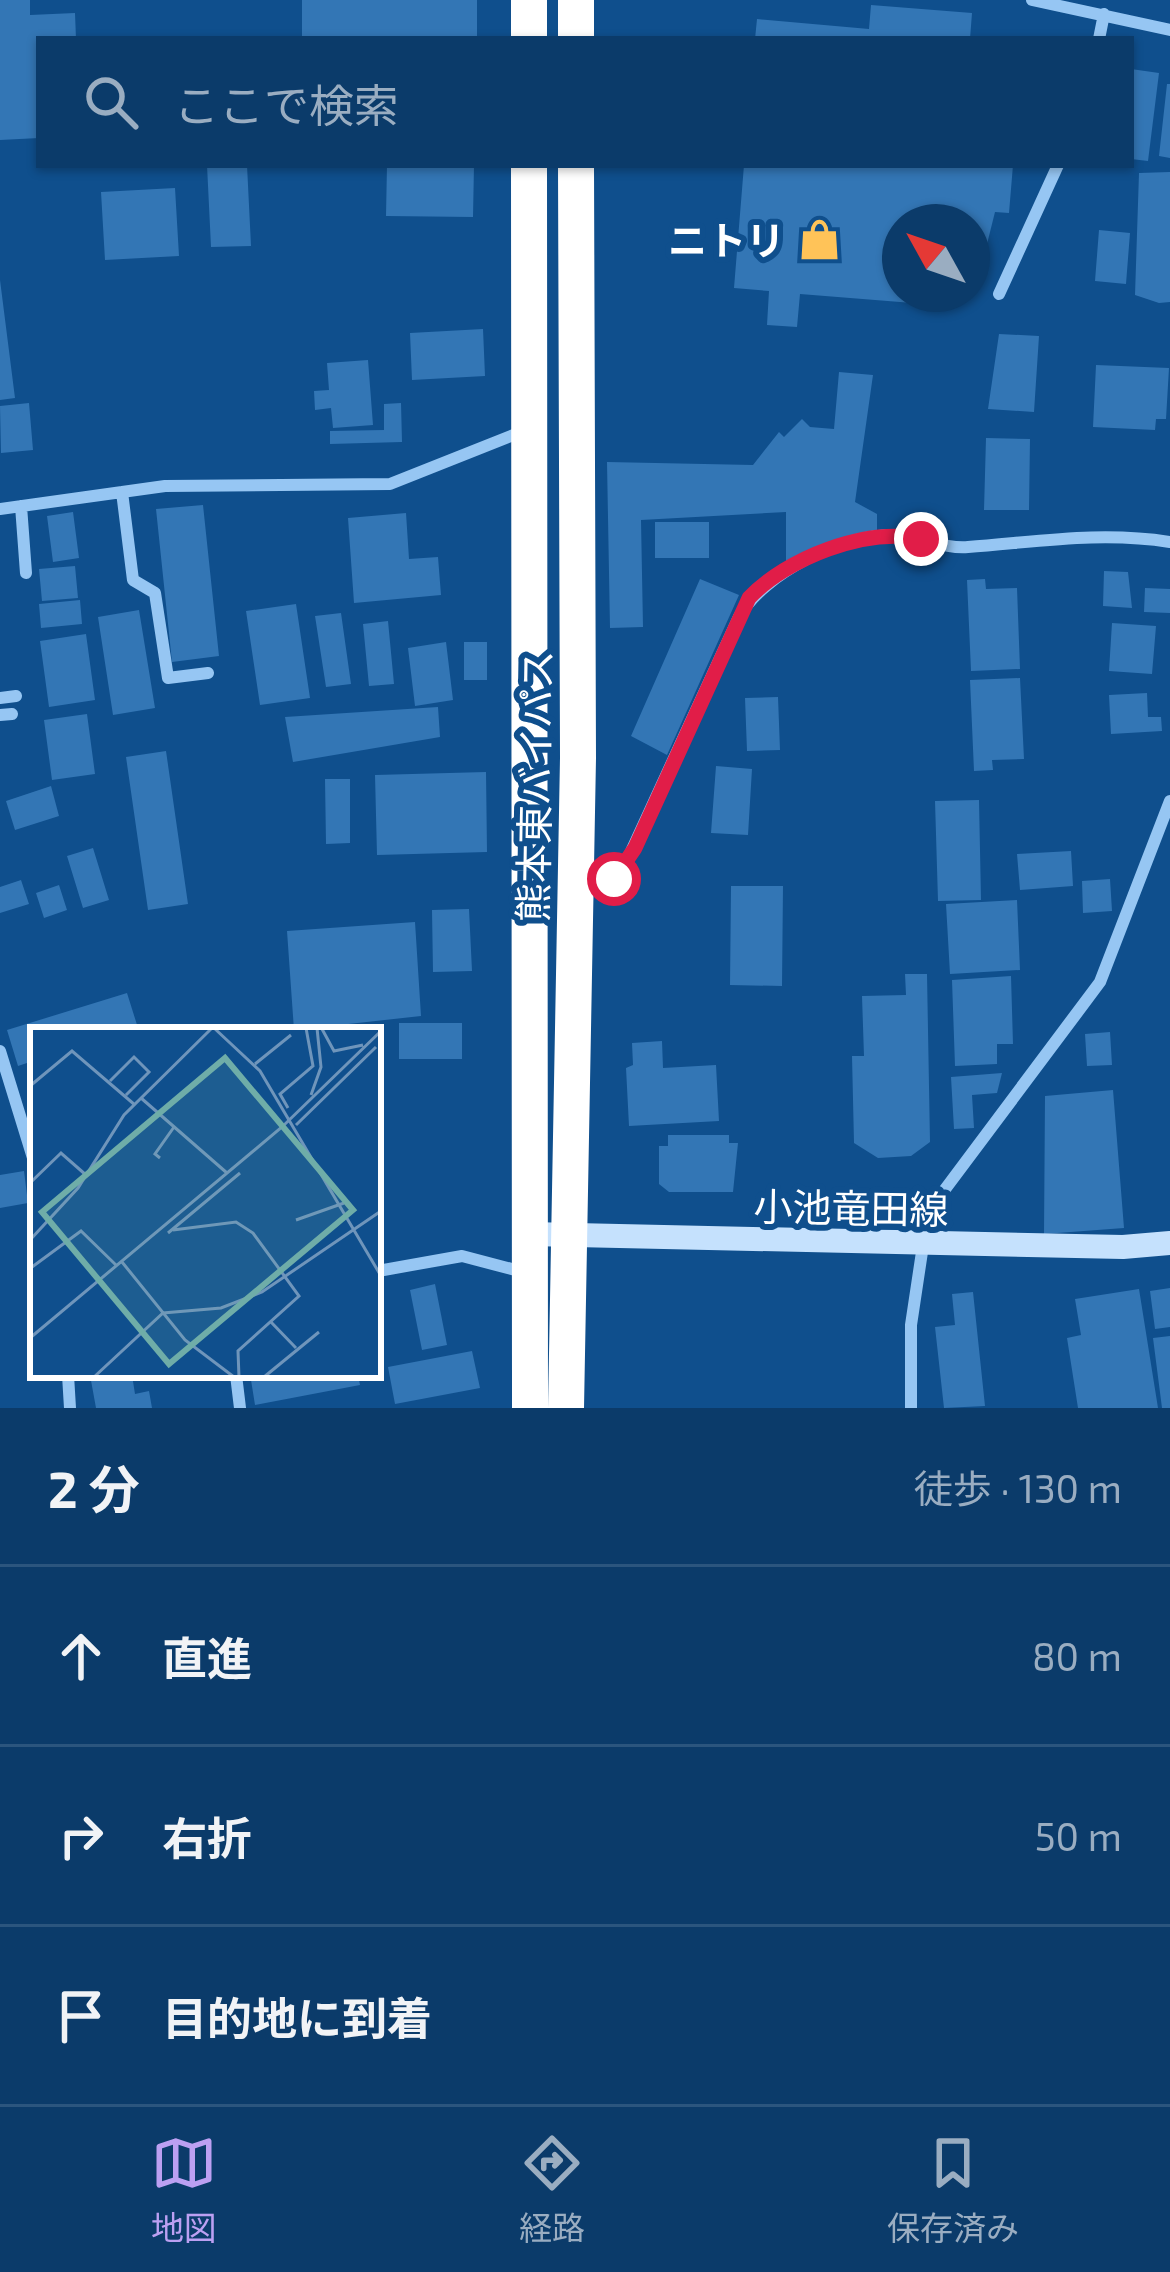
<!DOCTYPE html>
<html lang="ja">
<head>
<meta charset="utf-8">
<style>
  :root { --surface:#0b3b6a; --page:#194672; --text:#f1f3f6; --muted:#9aadc1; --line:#2b557e; --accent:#bca0f2 }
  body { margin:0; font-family:"Exo 2","Noto Sans JP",sans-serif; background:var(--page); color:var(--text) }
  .compass { position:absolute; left:882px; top:204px; width:108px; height:108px; border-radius:50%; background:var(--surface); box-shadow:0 3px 9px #0004; rotate:310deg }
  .stop { position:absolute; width:36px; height:36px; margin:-27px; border:9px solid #e11d48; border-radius:50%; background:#fff }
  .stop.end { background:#e11d48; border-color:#fff; box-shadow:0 3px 12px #0008 }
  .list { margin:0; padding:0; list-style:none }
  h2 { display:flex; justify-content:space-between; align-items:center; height:156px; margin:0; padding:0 48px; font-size:51px }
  h2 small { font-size:39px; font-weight:400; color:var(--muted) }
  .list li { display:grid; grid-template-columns:78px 1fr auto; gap:36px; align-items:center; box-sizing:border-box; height:180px; padding:0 48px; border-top:3px solid var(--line) }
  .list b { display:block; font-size:45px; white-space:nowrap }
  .list em { font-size:39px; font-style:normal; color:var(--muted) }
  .icon { flex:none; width:66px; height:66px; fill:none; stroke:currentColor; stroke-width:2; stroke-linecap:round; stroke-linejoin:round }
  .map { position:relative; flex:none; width:1170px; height:1408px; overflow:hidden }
  .search { position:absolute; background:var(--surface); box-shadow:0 3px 9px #0004; left:36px; right:36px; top:36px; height:132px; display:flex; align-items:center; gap:30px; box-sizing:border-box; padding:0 42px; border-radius:0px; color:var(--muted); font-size:45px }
  .sheet { height:696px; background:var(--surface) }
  nav { display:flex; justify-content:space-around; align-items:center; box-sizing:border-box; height:168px; border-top:3px solid var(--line); background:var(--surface); font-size:33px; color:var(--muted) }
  nav a { display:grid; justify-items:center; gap:6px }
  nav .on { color:var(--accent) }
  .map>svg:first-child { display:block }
  .building { fill:#3376b5 }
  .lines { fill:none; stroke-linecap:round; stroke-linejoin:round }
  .street { stroke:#96c6f3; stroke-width:12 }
  .secondary { stroke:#c5e1fd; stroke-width:24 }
  .highway { stroke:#fff; stroke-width:36 }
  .route { stroke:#e11d48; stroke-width:15 }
  .labels { text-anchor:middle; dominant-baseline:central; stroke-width:12; stroke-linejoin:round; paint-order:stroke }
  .poi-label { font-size:39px; font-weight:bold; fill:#fff; stroke:#0f4f8d; text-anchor:end }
  .street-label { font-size:39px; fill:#fff; stroke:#0f4f8d }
  .inset-road { fill:none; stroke:#6f95bb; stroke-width:3 }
  .view { fill:#6fada8; fill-opacity:0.15; stroke:#6fada8; stroke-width:6 }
  .inset-edge { fill:none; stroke:#fff; stroke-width:6 }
</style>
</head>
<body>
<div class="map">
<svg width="1170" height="1408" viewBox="0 0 1170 1408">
  <rect width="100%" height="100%" fill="#0f4f8d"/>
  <!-- building -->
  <path class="building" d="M0 0H30V15L75 13 76 39H39V138L0 140Z
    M302 0H477V39H302Z
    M871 5 972 13 970 39H755L757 19 869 29Z
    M1131 69 1159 73 1148 161 1131 159Z
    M1167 84H1170V158L1159 156Z
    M207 165H247L251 246 211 247Z
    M387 165H474L473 217 386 216Z
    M744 165H1013L1009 213 995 212 985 252 972 251V222H900V294H951L950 306 800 294 797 327 767 325 769 291 734 288Z
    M1170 172V302L1159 303 1135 295 1139 173Z
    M175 188 179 256 105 260 101 192Z
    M1099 230 1130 233 1126 284 1095 281Z
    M0 280 15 398 0 400Z
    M483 329 485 376 412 380 410 333Z
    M999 334 1039 336 1034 412 988 409Z
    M368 360 373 425 333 428 331 408 315 410 314 391 329 390 327 363Z
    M1096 365 1169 368 1166 419H1156L1155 430 1093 427Z
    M839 372 873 375 855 502 877 514V532L786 564V512L641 520 643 627 610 628 607 462 753 465 779 432 784 437 802 419 810 427 834 429Z
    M29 403 33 450 1 453 0 406Z
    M401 403 402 442 330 444V431L384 430V404Z
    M986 438 1030 439 1029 510H984Z
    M203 505 219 656 172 662 156 509Z
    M73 512 79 558 53 562 47 516Z
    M406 513 409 559 438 557 441 595 354 603 348 518Z
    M655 522H709V558H655Z
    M75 566 78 598 42 601 39 569Z
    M1104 571 1128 572 1132 608 1103 606Z
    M700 579 739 595 667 755 631 736Z
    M985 579 986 589 1017 588 1020 669 971 671 967 580Z
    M1145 588 1170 589V613L1144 612Z
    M80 600 82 624 41 628 39 604Z
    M296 604 310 698 260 705 246 611Z
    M139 610 155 708 113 715 98 617Z
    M341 613 351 684 326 687 315 616Z
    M388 621 394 684 369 686 363 624Z
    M1112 623 1156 626 1152 674 1109 671Z
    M86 634 95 700 49 707 40 641Z
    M446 642 453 700 415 706 408 648Z
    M464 642H487V680H464Z
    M1020 678 1024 759 992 760 993 770 974 771 970 680Z
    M1147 693 1148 717H1161L1162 731 1111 734 1109 695Z
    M778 697 780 750 747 751 745 698Z
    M438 707 440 737 293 762 285 717Z
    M87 714 95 774 52 780 44 720Z
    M166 751 188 904 148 910 126 757Z
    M716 766 752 769 748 835 711 833Z
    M486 772 487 852 377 855 375 775Z
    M325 779H350V843L326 844Z
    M51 786 59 816 15 830 6 801Z
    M979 800 981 900 938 901 935 801Z
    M93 848 109 900 83 908 67 856Z
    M1071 851 1073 886 1020 890 1017 854Z
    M1110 879 1112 911 1083 913 1082 881Z
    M21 880 29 904 0 913V887Z
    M59 885 67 910 44 918 36 893Z
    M731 886H783L782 986 730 985Z
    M1017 900 1020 970 950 974 946 904Z
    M469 909 472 971 433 972 432 910Z
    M415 922 421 1016 294 1030 287 931Z
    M905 974H927L930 1142 911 1156 878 1158 854 1143 852 1056H864L862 996 906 995Z
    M1011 976 1013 1044H997V1064L955 1066 952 980Z
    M127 993 138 1028 33 1030V1061L18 1066 7 1030Z
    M399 1023H462V1059H399Z
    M1110 1032 1112 1065 1087 1066 1085 1034Z
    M662 1041 663 1068 716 1065 719 1121 629 1126 626 1068 633 1065 632 1043Z
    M1002 1073 997 1093 972 1095 974 1128 954 1129 951 1077Z
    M1113 1090 1124 1228 1044 1234 1045 1096Z
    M668 1135H729V1143H738L733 1192H669L659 1184V1146H668Z
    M24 1171 28 1203 0 1208V1175Z
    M435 1284 447 1345 422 1350 410 1290Z
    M1170 1288V1327L1155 1329 1150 1291Z
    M1139 1289 1158 1408H1078L1067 1338 1081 1335 1075 1299Z
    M973 1292 985 1406 944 1408 935 1327 955 1325 952 1294Z
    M1170 1336V1408H1162L1153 1338Z
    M472 1351 480 1388 395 1404 388 1367Z
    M90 1375H132L135 1394 149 1391 152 1408H96Z
    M280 1375H358L360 1385 255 1405 251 1380Z"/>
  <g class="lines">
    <!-- street -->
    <path class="street" d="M1032 0 1170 30
      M1099 39 1104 14
      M999 294 1058 165
      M122 492 133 580 155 593 168 678 208 673
      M21 506 26 573
      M0 509 165 486 390 484 521 432
      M0 698 16 696
      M0 715 12 714
      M583 887 614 879 623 869 739 617C764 573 844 533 896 535 921 536 943 549 968 547 1037 542 1100 531 1170 542
      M0 1051 33 1158
      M378 1271 462 1256 523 1272
      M68 1375 70 1408
      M236 1375 240 1408
      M911 1408V1325L928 1212 1100 982 1170 801"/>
    <!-- secondary -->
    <path class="secondary" d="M530 1234 1123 1247 1170 1243"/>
    <!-- highway -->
    <path class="highway" d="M529 0V39
      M576 0V39
      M529 165 530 1408
      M566 1408 578 758 576 165"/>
  </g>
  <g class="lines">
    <!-- route -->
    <path class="route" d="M614 879 635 848 749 598C787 558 866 527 921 539"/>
  </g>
  <!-- icons -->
  <defs>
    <symbol id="shop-bare" viewBox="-9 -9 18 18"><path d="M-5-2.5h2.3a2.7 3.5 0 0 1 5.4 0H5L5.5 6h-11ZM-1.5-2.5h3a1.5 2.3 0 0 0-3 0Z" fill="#ffc358" stroke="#0f4f8d" stroke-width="2.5" paint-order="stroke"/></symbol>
  </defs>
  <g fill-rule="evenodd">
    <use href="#shop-bare" x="790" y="210" width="59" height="59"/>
  </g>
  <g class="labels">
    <!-- poi labels -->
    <g class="poi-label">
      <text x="785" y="239">ニトリ</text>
    </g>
    <!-- street labels -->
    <g class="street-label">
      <text transform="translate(534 786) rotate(-89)">熊本東バイパス</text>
      <text transform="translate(851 1207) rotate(1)">小池竜田線</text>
    </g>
  </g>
  <!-- overview -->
  <g transform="translate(30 1027)">
    <rect width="351" height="351" fill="#0f4f8d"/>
    <path class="inset-road" d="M184 1 230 44 351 249M292 2 304 24 333 18M225 37 261 8M80 54 104 30 119 45 96 68M0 59 42 24 105 78M281 68 291 40 287 1M111 71 197 146M258 81 250 67 283 39 276 1M266 98 346 20M130 131 125 127 144 100M0 156 31 126 56 148M266 193 314 176M143 203 206 195 223 206 269 269 208 324 209 350M138 206 210 146M0 213 48 161 94 88 182 1M92 235 155 313 204 350M2 240 51 204 87 239M240 294 266 321M0 311 252 100 351 4M64 350 133 286 191 281 232 265 351 184M234 350 289 305"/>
    <path class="view" d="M195 31 323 183 139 337 12 185Z"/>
    <rect width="351" height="351" class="inset-edge"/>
  </g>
</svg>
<svg class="compass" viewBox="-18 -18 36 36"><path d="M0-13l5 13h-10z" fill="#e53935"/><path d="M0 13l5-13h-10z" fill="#9aadc1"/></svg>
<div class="stop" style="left:614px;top:879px"></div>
<div class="stop end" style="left:921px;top:539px"></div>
<div class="search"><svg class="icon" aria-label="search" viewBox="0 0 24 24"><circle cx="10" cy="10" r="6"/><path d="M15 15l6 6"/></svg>ここで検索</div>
</div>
<section class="sheet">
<h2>2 分<small>徒歩 · 130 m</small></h2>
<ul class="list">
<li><svg class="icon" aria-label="ahead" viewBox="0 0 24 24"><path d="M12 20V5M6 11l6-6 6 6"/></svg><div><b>直進</b></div><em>80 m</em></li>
<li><svg class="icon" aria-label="right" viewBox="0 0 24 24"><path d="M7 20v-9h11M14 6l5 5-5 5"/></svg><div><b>右折</b></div><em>50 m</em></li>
<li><svg class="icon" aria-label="arrive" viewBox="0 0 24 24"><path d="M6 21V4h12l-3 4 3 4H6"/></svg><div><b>目的地に到着</b></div></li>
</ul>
</section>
<nav>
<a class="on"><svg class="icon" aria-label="map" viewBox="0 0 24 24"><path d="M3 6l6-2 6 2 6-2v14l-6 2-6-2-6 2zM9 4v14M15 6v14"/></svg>地図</a>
<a><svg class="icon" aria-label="directions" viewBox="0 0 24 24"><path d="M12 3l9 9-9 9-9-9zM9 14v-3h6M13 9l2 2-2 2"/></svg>経路</a>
<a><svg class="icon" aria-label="saved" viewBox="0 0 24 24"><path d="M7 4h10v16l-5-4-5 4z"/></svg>保存済み</a>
</nav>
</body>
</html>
